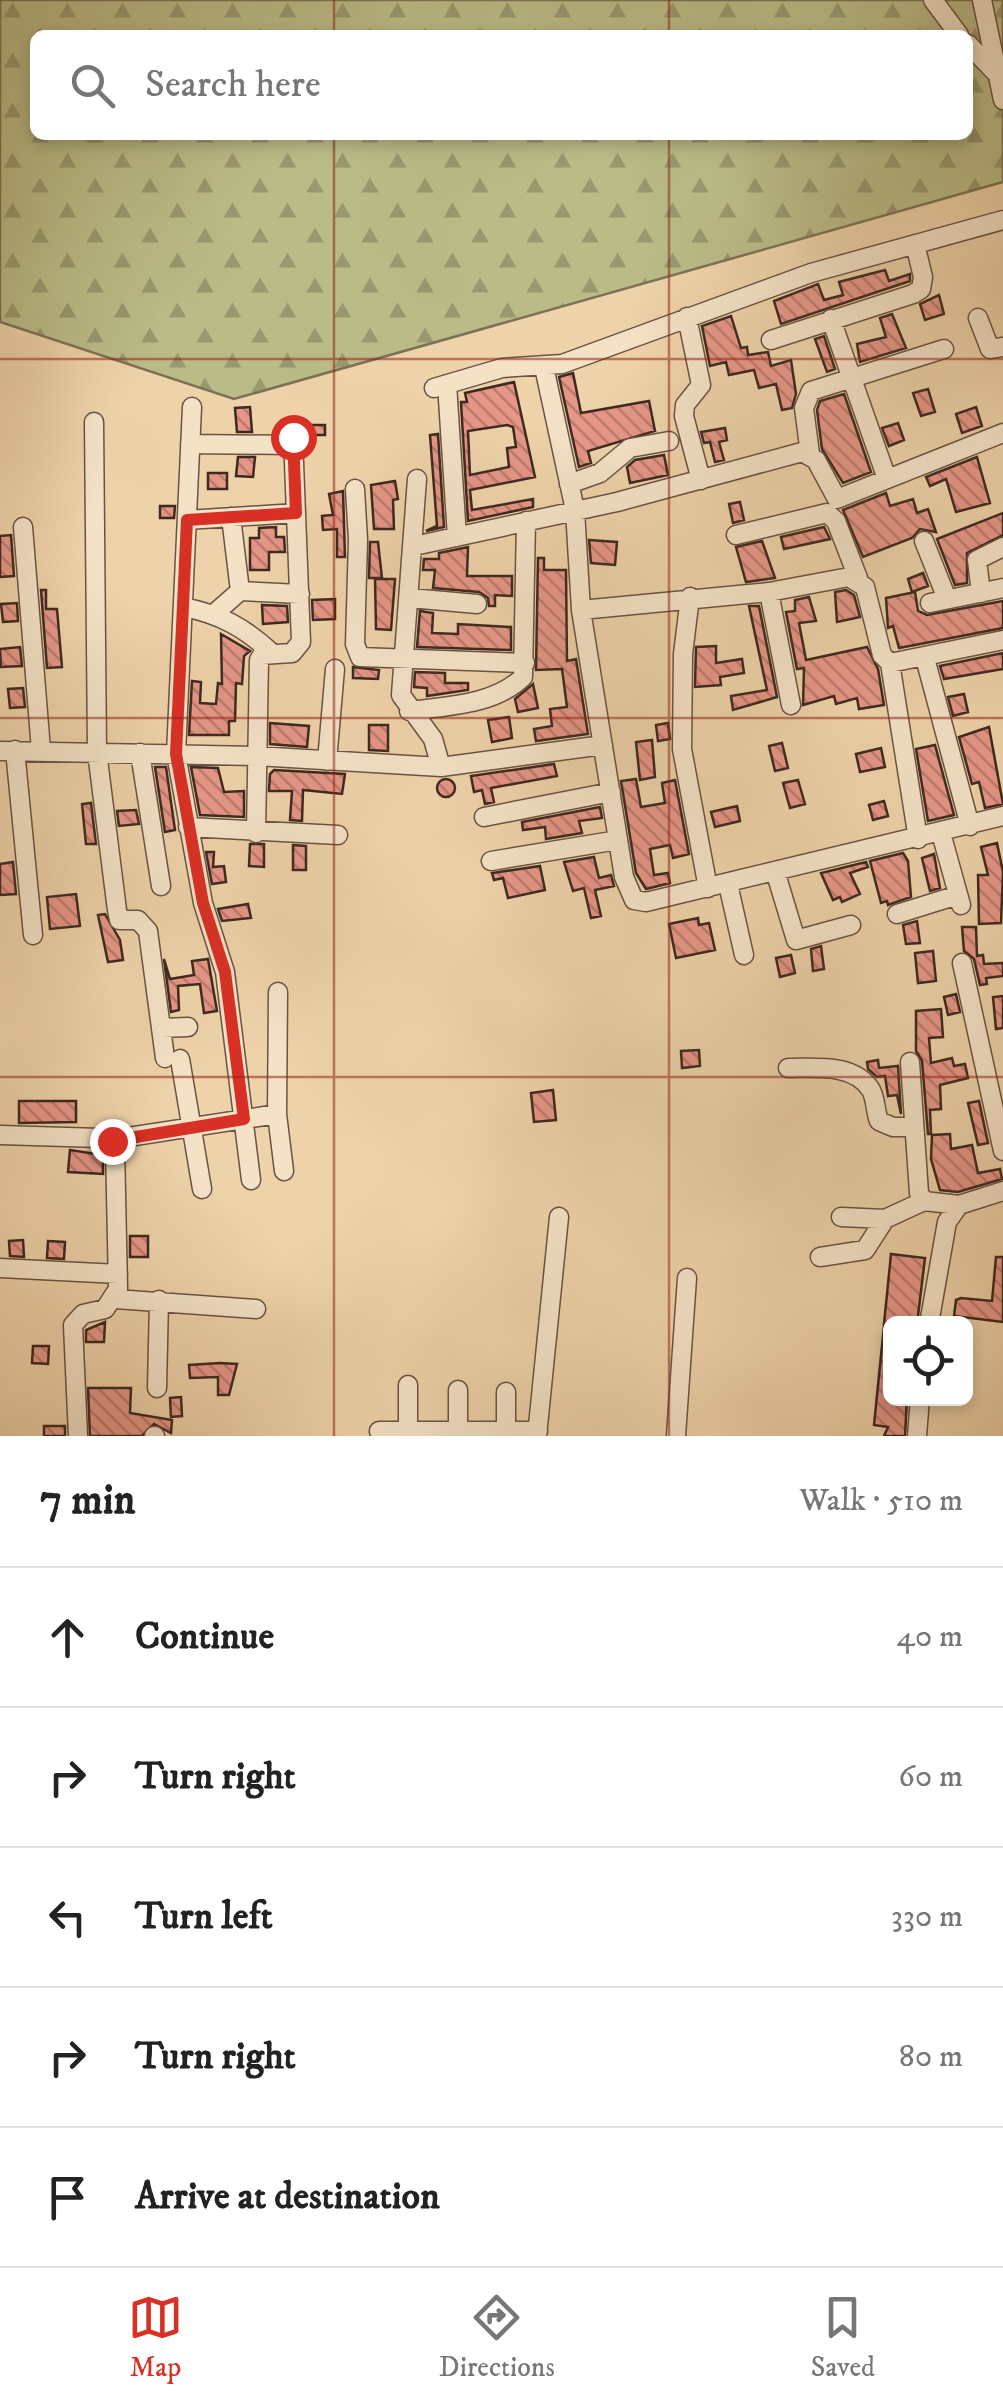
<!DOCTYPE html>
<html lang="en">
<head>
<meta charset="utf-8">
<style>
  :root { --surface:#fff; --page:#f6f6f6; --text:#222; --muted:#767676; --line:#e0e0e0; --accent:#d93025 }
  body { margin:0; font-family:"IM FELL DW Pica",serif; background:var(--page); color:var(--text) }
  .controls { position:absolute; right:30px; bottom:30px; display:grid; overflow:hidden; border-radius:15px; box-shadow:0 5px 15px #0003 }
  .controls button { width:90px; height:90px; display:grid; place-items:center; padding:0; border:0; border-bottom:2px solid var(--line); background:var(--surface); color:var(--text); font:50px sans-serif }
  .stop { position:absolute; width:30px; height:30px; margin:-22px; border:8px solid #d93025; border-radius:50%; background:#fff }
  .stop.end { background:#d93025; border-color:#fff; box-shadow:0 2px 10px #0008 }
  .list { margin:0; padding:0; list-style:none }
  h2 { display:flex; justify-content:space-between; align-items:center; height:130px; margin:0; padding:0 40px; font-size:42px }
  h2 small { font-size:32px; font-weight:400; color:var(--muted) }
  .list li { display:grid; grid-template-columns:65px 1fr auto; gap:30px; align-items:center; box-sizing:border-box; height:140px; padding:0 40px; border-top:2px solid var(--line) }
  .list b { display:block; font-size:38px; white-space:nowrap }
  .list em { font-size:32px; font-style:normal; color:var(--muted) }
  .icon { flex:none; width:55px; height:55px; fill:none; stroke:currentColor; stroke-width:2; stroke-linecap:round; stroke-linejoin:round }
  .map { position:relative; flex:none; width:1003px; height:1436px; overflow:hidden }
  .search { position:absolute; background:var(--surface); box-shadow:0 5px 15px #0003; left:30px; right:30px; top:30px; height:110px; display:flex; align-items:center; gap:25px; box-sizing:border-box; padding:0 35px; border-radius:15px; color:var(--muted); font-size:38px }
  .sheet { height:830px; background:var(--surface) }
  nav { display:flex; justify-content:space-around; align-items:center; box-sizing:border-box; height:140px; border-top:2px solid var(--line); background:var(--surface); font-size:28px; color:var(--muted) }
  nav a { display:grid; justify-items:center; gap:5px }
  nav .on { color:var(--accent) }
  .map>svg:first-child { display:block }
  .forest { fill:url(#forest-firs); stroke:#7c7253; stroke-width:2.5; fill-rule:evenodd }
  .building { fill:url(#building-back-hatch); stroke:#3e291f; stroke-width:2.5; fill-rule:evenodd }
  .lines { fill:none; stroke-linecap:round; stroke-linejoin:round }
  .minor-casing { stroke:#6a5342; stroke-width:21 }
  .minor { stroke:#f4e2c7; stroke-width:18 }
  .route { stroke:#d93025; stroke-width:12 }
  .grid { fill:none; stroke:#8f2418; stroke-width:2.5; stroke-opacity:0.55 }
</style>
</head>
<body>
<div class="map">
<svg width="1003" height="1436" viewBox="0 0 1003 1436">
  <defs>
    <pattern id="forest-firs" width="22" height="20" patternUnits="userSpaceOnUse" patternTransform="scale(2.5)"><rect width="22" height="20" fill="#babb87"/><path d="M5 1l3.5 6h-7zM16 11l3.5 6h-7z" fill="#99986e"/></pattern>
    <pattern id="building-back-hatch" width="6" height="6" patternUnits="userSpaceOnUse" patternTransform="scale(2.5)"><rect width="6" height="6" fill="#e69687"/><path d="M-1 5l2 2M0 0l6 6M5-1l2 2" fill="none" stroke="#bc7a6e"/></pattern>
  </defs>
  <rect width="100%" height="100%" fill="#eed2a9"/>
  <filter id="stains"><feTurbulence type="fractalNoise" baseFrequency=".002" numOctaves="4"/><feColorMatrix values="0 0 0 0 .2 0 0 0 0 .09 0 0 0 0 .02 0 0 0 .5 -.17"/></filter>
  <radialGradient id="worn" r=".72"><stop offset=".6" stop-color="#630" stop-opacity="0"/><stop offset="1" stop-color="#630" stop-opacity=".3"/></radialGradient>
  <!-- forest -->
  <path class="forest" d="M0 0H1003V182L234 399 0 322ZM35 35H968V135H35Z"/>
  <!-- building -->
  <path class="building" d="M885 270 889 281 910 274V281L781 324 774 301 818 284 824 300 843 295 839 282Z
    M939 295 944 314 925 320 920 304Z
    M892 314 906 348 860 362 857 344 886 337 880 318Z
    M731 316 741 348 747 347 748 355 768 352 771 366 791 360 796 394 792 408 782 410 776 384 759 388 754 370 729 375 726 362 710 366 702 326Z
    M824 336 835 369 827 372 815 339Z
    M573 373 581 413 649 401 655 431 588 451 591 463 579 467 559 377Z
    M514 382 535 477 470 490 472 510 533 499V507L468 521 461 402H467L465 393ZM507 425 513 427 516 447 507 448 509 467 470 475 468 431Z
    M928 389 935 412 921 416 913 393Z
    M844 394 871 472 843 483 822 449 817 410 820 401Z
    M250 407 252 432H237L235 408Z
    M976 407 982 426 962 433 956 414Z
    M898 423 904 440 889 446 882 428Z
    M307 425H325V435H307Z
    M725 428 727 440 719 442 724 460 715 462 710 442 704 443 701 432Z
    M438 434 444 527 426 531 437 526 430 435Z
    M664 455 668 475 630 483 627 467 635 460Z
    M238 457H255L253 477 236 476Z
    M977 457 990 503 956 512 946 479 930 486 926 477Z
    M208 473H227V489H208Z
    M395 481 398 499 393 500 394 529H374L371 485Z
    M343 491 345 557H337V529L323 530 322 516 333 515 329 494Z
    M886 493 890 506 913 499 917 513 928 509 936 532 920 529 912 538 863 557 843 510Z
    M740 502 744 520 733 523 729 504Z
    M160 506H175L174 518H160Z
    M1003 513V535L967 553V583L955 585 937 539Z
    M276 527V537H284L285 552H269V570H250V538H259V528Z
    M824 527 830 539 784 549 781 537Z
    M11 535 14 576 0 577V536Z
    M589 540 617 542 615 565 591 563Z
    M762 541 775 578 746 582 736 547Z
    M370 542H378L382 578H369Z
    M468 547 467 576H512V596L495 595V606H489L488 598 479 592 433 588 435 570H423L424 559H439V553Z
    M538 558H544V570H566L567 661 576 659 588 734 536 741 534 729 552 726 550 709 567 707 562 669 536 670Z
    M923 573 928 586 912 592 908 579Z
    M375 579H395L391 630 376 629Z
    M41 590H46V609H57L62 667 47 668Z
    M846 590 854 595 860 617 837 622 835 592Z
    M915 592 918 611 927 615 1003 601V628L899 648 893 626 888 628 886 598Z
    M809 597 816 621 799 623 806 660 867 647 878 669 884 705 859 709 857 698 836 704 834 696 803 705 804 668 797 669 786 612 795 611V600Z
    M335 599V619L313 620 312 600Z
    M17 603 18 621 3 622 1 604Z
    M262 605 287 606 288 622 263 624Z
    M749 606H759L777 697 733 710 731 696 767 690Z
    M420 611 433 613 432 633 458 634V624L511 627V650L417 647Z
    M221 634 250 651 244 656 242 684 236 683 235 721H229V735H189L192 681 201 682 200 703 216 704 218 683 222 684Z
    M716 646V663L742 659 744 673 720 677 721 685 695 687 696 647Z
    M20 647 22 666 1 667 0 649Z
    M1003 653V669L944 679 940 666Z
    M353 667 379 670 378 679 353 678Z
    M415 672 445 673V683H468V690L427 696V688L414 687Z
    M533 684 538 708 518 712 515 699Z
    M23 688 25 707 10 708 8 689Z
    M964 694 968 712 953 716 948 697Z
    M509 717 512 738 492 742 488 720Z
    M270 723 309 726 307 747 270 744Z
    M668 723 670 739 658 741 656 725Z
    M369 725H388V751L369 750Z
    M989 727 1003 804 985 808 979 782 972 784 959 737Z
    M652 740 655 777 640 780 636 742Z
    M782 743 788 768 775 771 769 746Z
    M935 745 954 815 928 821 916 749Z
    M881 748 885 767 860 772 856 754Z
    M554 764 557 776 491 788 494 802 485 804 482 790 474 792 471 776Z
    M155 767H166L175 830 165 832Z
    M191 767 218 768 224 792 244 791V817L200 815Z
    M274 770 345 774 342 794 303 790 302 821 290 820 292 791H269L270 774Z
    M636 779 641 807 665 803 662 783 675 780 689 854 673 858 670 845 650 849 654 875 668 873 670 883 646 889 636 873 621 781Z
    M437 788a9 9 0 1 1 18 0a9 9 0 1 1-18 0Z
    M798 780 805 804 790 808 783 783Z
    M884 801 888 816 873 820 869 805Z
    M91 803 96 844H86L82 804Z
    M737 806 740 821 715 827 711 812Z
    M600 807 602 818 579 821 582 833 546 839 545 827 523 830 522 822Z
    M136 810 139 824 119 826 117 811Z
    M997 843 1003 872 1001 923 979 924 978 875H988L981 847Z
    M250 844H264V867L249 866Z
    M293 845 306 846V870H293Z
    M206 852H214L213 867 224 866 226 882 212 884Z
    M903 853 908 861 911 897 888 905 887 901 881 903 870 861Z
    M934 854 940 888 930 891 922 858Z
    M594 857 599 878 611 875 614 886 595 890 601 916 591 918 584 888 573 891 564 862Z
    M13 862 16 894 0 895V864Z
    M866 862 868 867 850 873 860 894 842 902 840 897 833 900 821 873Z
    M540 866 545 890 508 898 503 878 494 880 492 873Z
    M76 894 80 926 50 929 47 897Z
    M248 904 251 918 222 921 218 909Z
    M105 914 120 940 123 960 108 962 98 915Z
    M698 918 699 925 709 923 715 950 676 958 669 924Z
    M917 921 920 943 906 944 903 925Z
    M962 927H976L977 956 983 955 984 964 1003 963V976L986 978 987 984 980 985 974 959 964 951Z
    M821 946 824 969 813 971 811 949Z
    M933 951 936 981 918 983 915 953Z
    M791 955 795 973 780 977 776 958Z
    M164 959 170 979 194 975 192 961 208 959 217 1011 204 1013 200 984 178 986 179 1010 171 1012Z
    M956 994 960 1012 948 1015 944 997Z
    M1003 996V1028L996 1029 993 997Z
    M941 1009 943 1037 929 1038 931 1063 952 1058 954 1066 965 1064 968 1078 940 1085 941 1109 930 1110 931 1134H928L922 1061 916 1051V1011Z
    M699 1050 700 1066 682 1068 681 1051Z
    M878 1060 879 1068 898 1066 901 1114 897 1095 888 1096 885 1076 877 1077 868 1069 867 1062Z
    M553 1090 556 1120 534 1122 531 1093Z
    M19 1101H76V1122L19 1123Z
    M979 1101 988 1143 978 1145 968 1103Z
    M950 1134 951 1149 972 1145 978 1173 1000 1169 1002 1179 958 1192 940 1190 931 1159 932 1135Z
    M70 1150 103 1155V1174L68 1172Z
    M130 1236H148V1257H130Z
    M23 1240 24 1257 10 1256 9 1241Z
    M48 1241 65 1242 64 1259 47 1258Z
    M891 1254 925 1258 917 1324H884Z
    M996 1257H1003V1322L954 1316 956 1300 961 1298 992 1301Z
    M105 1322 104 1342H86V1330Z
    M884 1326H890V1398H907L905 1436H884L888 1427 874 1425Z
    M33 1346H49L48 1364 32 1363Z
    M220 1363 237 1364 229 1395H218V1377L190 1378 189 1365Z
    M88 1388H131L130 1413 172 1420 171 1433 154 1424 142 1436H90Z
    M181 1397 182 1416 171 1417 170 1398Z
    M44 1426H65V1436H44Z"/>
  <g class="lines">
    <defs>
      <path id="minor" d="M933 0 959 35
        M982 0 1003 100
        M968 44 998 75
        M687 317 701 385 685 405 684 416 701 480
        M978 318 990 349 1003 347
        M831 319 887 479
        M771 340 913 294 921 289 923 277 915 244
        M544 367 575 510 581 610 624 877 634 900 646 902 1003 816
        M447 384 457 537
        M434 388 502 368 562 364 811 273 1003 220
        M192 407 176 754 203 903 225 972 251 1180
        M94 422 97 752 117 910 119 920H138L148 931 165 1058
        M190 444 293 445
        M810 454 804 408 811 391 944 349
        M417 479 401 695 433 739 441 767
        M569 484 600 473 630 448 669 441
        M355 489 358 540 355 644 360 657 525 663
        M231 517 240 591
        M187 520 296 513
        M23 527 41 750
        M736 535 827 513 836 521 858 578
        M924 541 947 599
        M414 546 617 502 802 452 816 460 837 499 1003 433
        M769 592 791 705
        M981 593 977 560 1003 547
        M690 597 683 654 682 749 708 888
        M410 598 477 604
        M930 603 1003 588
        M183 607C220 614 245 628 272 653
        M581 610 769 592 849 577 865 587 882 655 890 663 1003 640
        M215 613 240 591 300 594
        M925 658 970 826
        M890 663 918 839
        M409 711C446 706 495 705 523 677L526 521
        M15 750 33 935
        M0 751 256 756 441 767 603 745
        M140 753 161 886
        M327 761 335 669
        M484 817 611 792
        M188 827 338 835
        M256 833 259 660 262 655 292 653 301 642 293 437
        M941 833 961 905
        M491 861 618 840
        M776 874 796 940 851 925
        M728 884 744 955
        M897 914 958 895
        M962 963 1003 1151
        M162 1028 188 1027
        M180 1059 202 1189
        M910 1062 919 1193 924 1201 959 1205
        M788 1068C815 1068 854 1063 871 1090 876 1099 875 1111 879 1121L893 1127H914
        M277 1114 284 1171
        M0 1135 100 1138 115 1146 118 1289 105 1309 83 1314 73 1325 78 1436
        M109 1140 277 1114 278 992
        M841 1217 885 1219 924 1201
        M820 1257 865 1250 885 1219
        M0 1268 118 1274
        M115 1299 256 1309
        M929 1324 947 1222 959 1205 1003 1191
        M157 1388 159 1300
        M458 1390V1431
        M506 1392V1431
        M379 1431H538
        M408 1431V1385
        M154 1436H155
        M537 1436 559 1217
        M676 1436 687 1278
        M917 1436 920 1398"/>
    </defs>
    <!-- minor casing -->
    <use href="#minor" class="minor-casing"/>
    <!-- minor -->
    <use href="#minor" class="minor"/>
  </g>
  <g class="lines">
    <!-- route -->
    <path class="route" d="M112 1141 244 1119 225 972 203 903 176 754 187 520 296 513 293 437"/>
  </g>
  <!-- grid -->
  <path class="grid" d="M334 0V35M669 0V35M334 135V1436M669 135V1436M0 359H1003M0 718H1003M0 1077H1003"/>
  <rect width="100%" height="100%" filter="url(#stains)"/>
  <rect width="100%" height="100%" fill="url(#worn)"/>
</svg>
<div class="controls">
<button><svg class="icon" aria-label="locate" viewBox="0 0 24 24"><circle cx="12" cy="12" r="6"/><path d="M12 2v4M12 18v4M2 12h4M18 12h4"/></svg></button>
</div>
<div class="stop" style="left:293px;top:437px"></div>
<div class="stop end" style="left:112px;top:1141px"></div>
<div class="search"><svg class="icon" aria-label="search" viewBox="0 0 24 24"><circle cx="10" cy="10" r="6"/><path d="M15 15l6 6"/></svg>Search here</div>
</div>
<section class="sheet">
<h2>7 min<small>Walk · 510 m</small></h2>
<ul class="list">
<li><svg class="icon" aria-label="ahead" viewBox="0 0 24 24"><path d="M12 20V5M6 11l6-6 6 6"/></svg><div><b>Continue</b></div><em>40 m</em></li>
<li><svg class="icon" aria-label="right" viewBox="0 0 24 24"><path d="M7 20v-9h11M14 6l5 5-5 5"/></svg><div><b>Turn right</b></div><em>60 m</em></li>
<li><svg class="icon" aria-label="left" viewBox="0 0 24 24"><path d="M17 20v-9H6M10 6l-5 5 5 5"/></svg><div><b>Turn left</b></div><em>330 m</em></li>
<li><svg class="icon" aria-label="right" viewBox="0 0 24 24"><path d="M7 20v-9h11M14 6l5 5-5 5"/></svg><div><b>Turn right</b></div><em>80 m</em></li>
<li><svg class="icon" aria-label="arrive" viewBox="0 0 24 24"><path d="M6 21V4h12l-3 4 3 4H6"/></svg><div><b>Arrive at destination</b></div></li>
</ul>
</section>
<nav>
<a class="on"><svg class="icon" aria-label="map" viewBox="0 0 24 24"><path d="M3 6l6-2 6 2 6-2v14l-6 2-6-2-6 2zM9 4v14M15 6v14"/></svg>Map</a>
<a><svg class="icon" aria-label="directions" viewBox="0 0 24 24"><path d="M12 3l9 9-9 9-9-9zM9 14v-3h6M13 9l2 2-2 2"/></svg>Directions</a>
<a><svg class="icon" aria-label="saved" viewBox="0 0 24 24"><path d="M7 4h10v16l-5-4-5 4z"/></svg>Saved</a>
</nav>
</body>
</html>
